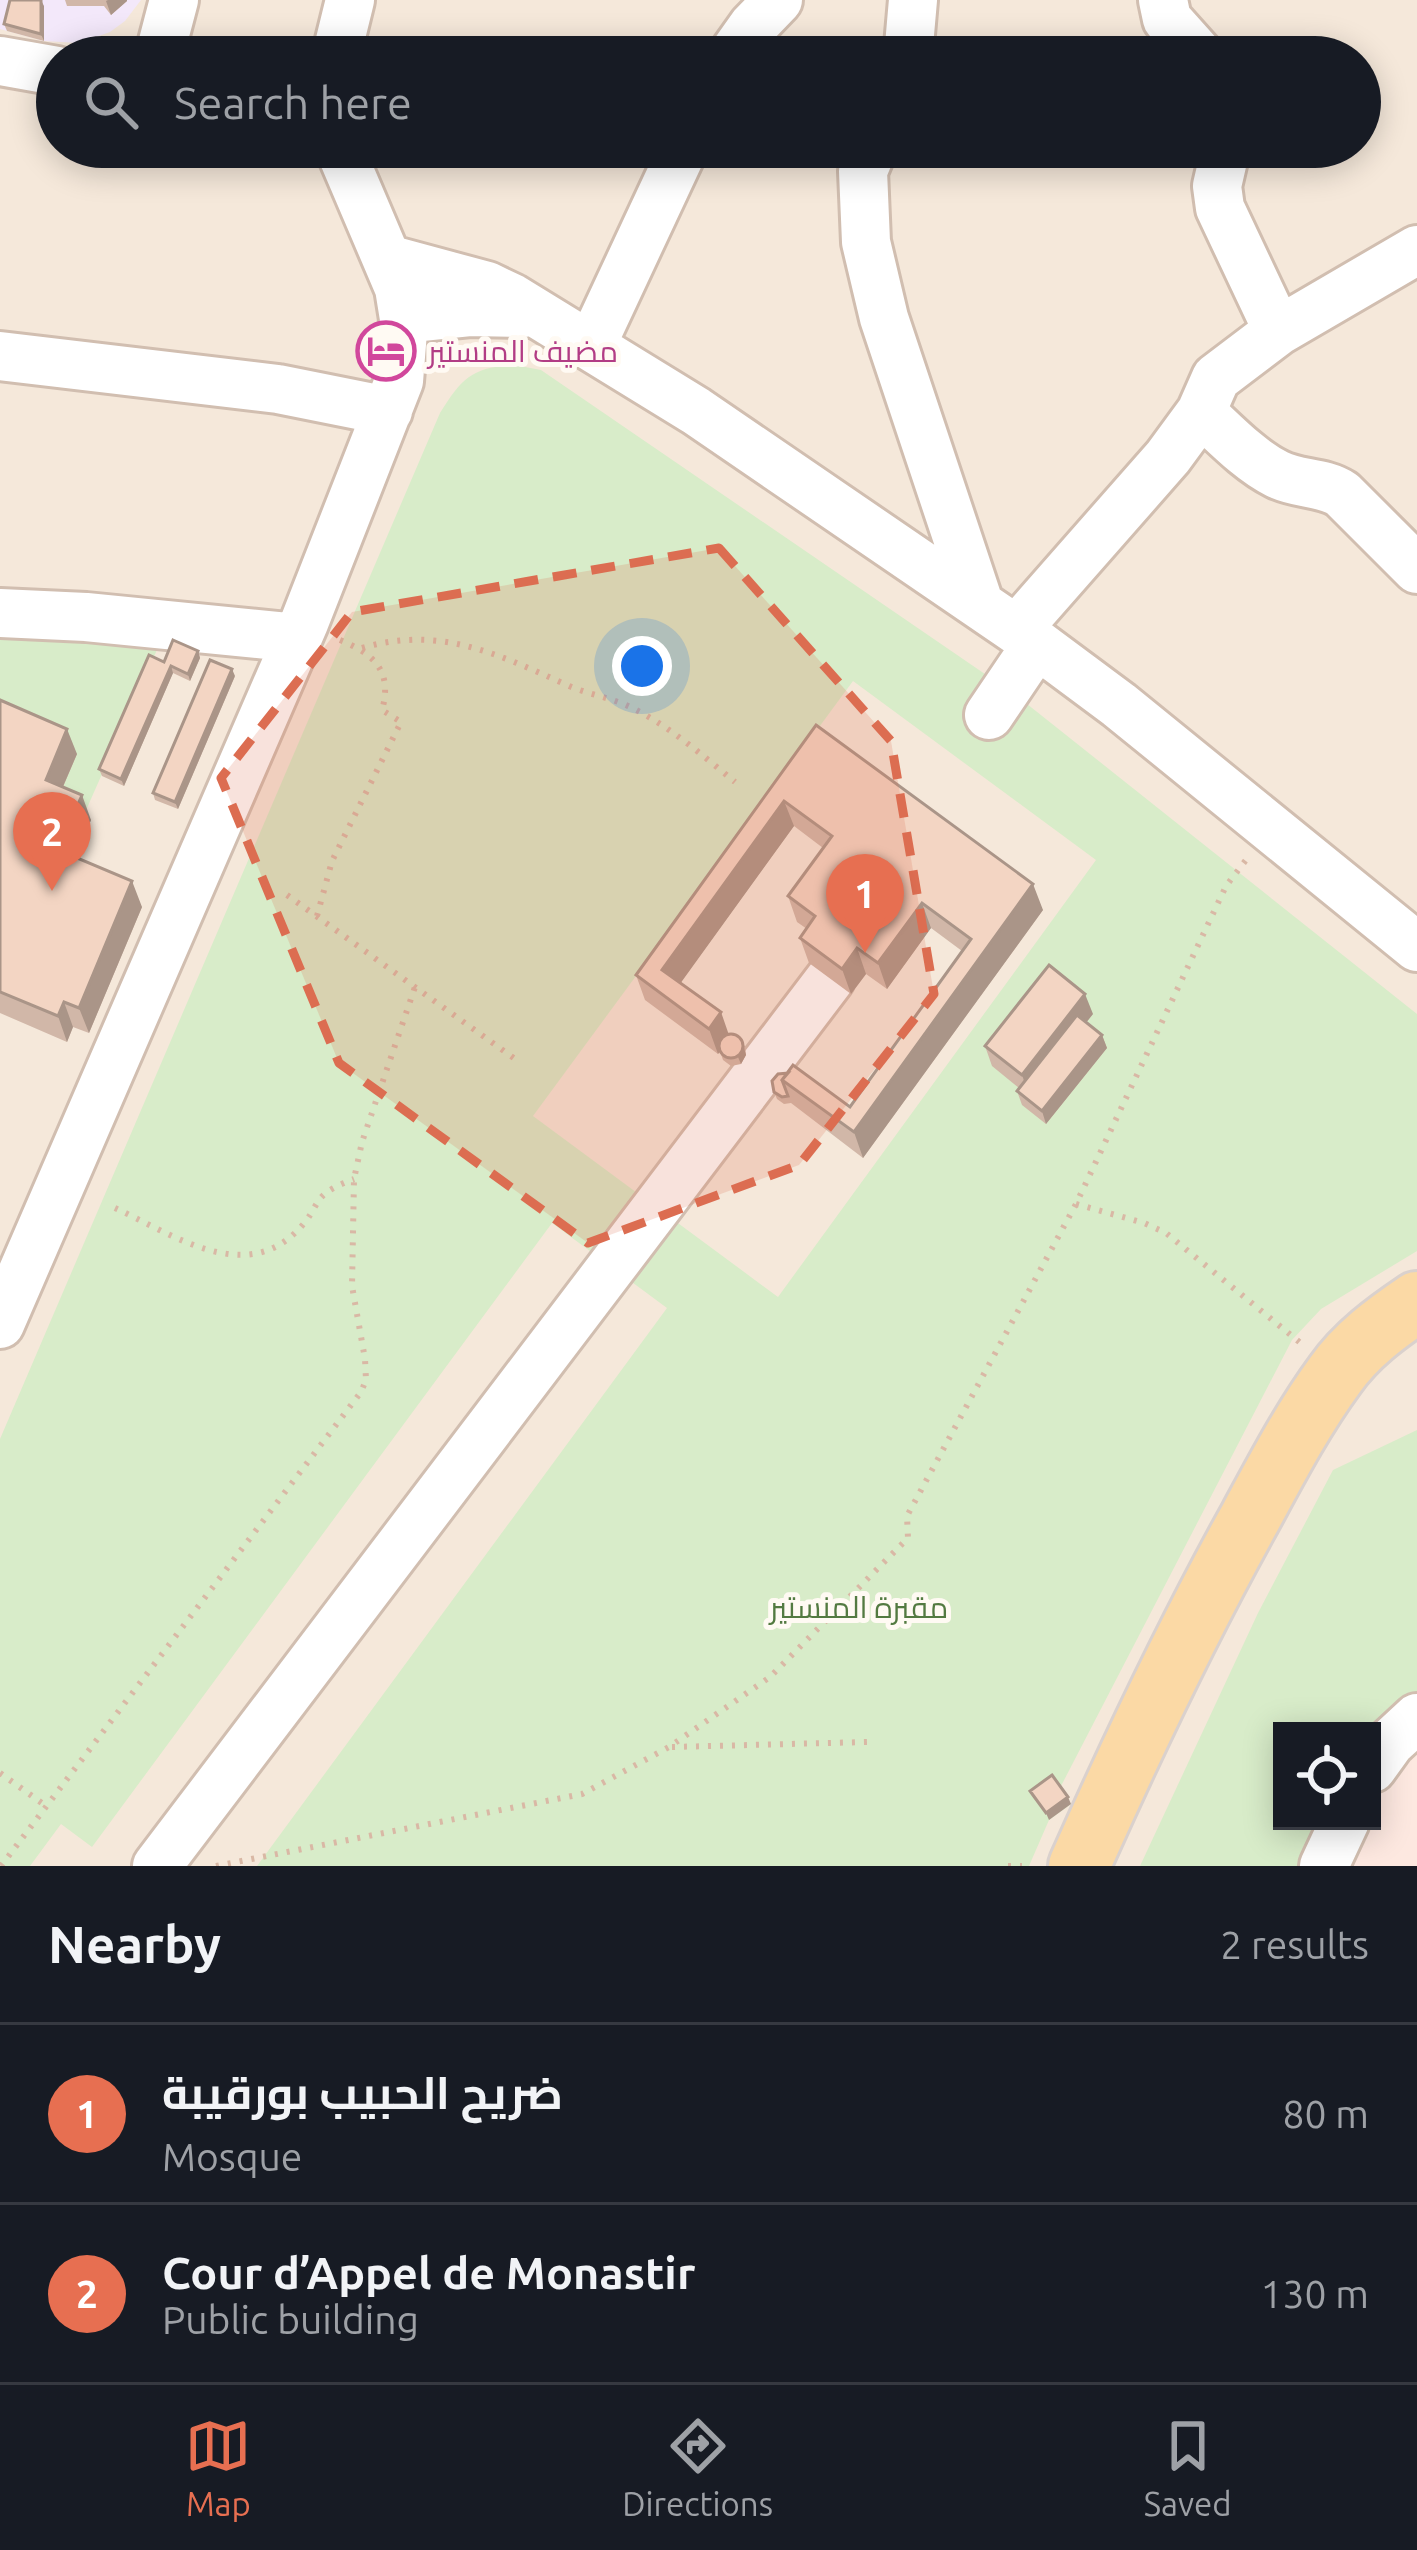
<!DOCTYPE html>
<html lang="en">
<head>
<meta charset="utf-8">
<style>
  :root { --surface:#171b24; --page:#20242c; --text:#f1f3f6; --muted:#9ea1a6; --line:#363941; --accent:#e76f51 }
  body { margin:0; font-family:Ubuntu,Cairo,sans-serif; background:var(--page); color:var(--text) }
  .controls { position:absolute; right:36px; bottom:36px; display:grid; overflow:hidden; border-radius:0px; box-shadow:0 6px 30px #0003 }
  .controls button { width:108px; height:108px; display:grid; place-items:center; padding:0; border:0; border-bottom:3px solid var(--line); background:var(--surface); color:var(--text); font:60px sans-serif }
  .you { position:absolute; left:642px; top:666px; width:42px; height:42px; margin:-30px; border:9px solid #fff; border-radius:50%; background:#1a73e8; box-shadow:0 0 0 18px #1a73e833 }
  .badge { display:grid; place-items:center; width:78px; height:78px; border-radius:50%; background:var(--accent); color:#fff; font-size:39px; font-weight:700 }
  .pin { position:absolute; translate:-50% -99px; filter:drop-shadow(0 3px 6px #0008) }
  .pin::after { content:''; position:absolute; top:63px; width:42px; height:36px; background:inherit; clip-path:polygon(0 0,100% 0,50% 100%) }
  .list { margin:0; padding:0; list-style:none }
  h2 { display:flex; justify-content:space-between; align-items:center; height:156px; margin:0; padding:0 48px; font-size:51px }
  h2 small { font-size:39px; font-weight:400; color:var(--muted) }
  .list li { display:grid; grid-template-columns:78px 1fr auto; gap:36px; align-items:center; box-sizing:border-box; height:180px; padding:0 48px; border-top:3px solid var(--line) }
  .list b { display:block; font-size:45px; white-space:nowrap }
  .list p { margin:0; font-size:39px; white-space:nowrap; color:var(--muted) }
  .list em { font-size:39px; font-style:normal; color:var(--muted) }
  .icon { flex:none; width:66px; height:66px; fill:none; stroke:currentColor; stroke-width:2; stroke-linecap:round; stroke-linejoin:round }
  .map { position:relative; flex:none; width:1417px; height:1866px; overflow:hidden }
  .search { position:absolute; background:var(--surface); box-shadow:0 6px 30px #0003; left:36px; right:36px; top:36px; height:132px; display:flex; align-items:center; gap:30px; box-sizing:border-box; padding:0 42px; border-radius:66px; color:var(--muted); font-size:45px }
  .sheet { height:516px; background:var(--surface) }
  nav { display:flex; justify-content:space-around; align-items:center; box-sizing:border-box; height:168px; border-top:3px solid var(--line); background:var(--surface); font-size:33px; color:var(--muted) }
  nav a { display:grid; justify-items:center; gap:6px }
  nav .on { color:var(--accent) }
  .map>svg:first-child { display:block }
  .residential { fill:#f5e8da; fill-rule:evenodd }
  .commercial { fill:#fde8e0 }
  .education { fill:#f3e8fa }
  .green { fill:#d8ecc9; fill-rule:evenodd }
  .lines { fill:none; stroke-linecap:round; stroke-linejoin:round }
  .minor-casing { stroke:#d1beb0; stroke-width:54 }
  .major-casing { stroke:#dad1cd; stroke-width:66 }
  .path { stroke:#d9b8a5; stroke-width:6; stroke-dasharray:3 9; stroke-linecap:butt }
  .minor { stroke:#fff; stroke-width:48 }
  .major { stroke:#fbd9a5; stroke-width:60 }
  .wall { fill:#d1b7a8 }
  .shaded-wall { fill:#aa9588 }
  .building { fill:#f3d5c3; stroke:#aa9588; stroke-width:3 }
  .marked { fill:#dc6d51; fill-opacity:0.2; stroke:#dc6d51; stroke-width:9; stroke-dasharray:24 15; stroke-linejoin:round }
  .labels { text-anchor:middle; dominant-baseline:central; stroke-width:10; stroke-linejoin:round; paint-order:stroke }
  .hotel-label { font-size:30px; fill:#b23c85; stroke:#fffaf3; text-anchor:start }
  .park-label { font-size:30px; fill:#537a41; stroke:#fffaf3 }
</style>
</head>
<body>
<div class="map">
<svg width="1417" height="1866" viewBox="0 0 1417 1866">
  <rect width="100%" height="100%" fill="#fdf6ec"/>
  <!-- residential -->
  <path class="residential" d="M0 0H1417V1866H0ZM57 57H1360V147H57ZM1282 1731H1372V1821H1282Z"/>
  <!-- commercial -->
  <path class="commercial" d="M1417 1703V1866H1307L1329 1821H1372V1746Z"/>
  <!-- education -->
  <path class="education" d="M0 0H141L125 21 110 32 79 43 44 41 0 29Z"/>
  <!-- green -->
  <path class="green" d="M515 365 541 370 1017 696 1417 1014V1251L1321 1309 1292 1340 1060 1788 1071 1804 1049 1820 1029 1866H257L667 1308 552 1223 92 1847 61 1824 30 1866H0V1439L440 413C462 378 472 367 515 365ZM853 681 1096 860 778 1297 533 1116Z
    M0 636 160 643 83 817 0 725Z
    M1417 1430V1703L1372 1731H1282V1821H1329L1307 1866H1140L1258 1613 1333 1470Z"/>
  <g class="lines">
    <defs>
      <path id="minor" d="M1163 0 1167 19 1201 57
        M159 57 174 0
        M336 57 350 0
        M731 57 753 26 778 0
        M908 57 913 0
        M0 61 57 71
        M873 147 863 171 866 242 884 318 979 603
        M1226 147 1217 186 1220 208 1278 331
        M387 259 487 286 512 298 696 411 1037 644 1119 705 1417 947
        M404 319 472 312 524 313
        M592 344 684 147
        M0 356 278 389 388 411
        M1201 412C1224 433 1249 460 1277 474 1298 485 1322 481 1342 494L1417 569
        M0 613 86 617 297 638
        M1017 629 1168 457 1201 412 1216 378 1278 331 1417 250
        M989 715 1037 644
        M0 1324 304 623 399 381 404 319 399 288 339 147
        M1372 1768 1390 1743 1417 1718
        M157 1866 830 979
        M1324 1866 1345 1821"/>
      <path id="major" d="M1079 1866C1132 1747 1187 1631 1250 1518 1276 1470 1302 1420 1335 1375 1356 1345 1386 1323 1417 1302"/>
    </defs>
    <!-- minor casing -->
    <use href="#minor" class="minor-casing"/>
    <!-- major casing -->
    <use href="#major" class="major-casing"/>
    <!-- path -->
    <path class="path" d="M362 648C440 625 497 654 567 685 586 694 609 697 628 706 667 724 702 755 735 782
      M287 895 515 1059
      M317 916 332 861 401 722 382 710C393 671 374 654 340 640
      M1076 1204 1144 1223 1166 1233 1303 1345
      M115 1208C170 1233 241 1284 295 1233 325 1204 306 1197 354 1179
      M672 1747 867 1742
      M0 1773 46 1806
      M1 1866 361 1392 366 1380 365 1359 352 1286 354 1179 362 1142 415 987
      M216 1866 582 1794 669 1747 770 1677 908 1538 907 1516 1076 1204 1226 886 1249 856
      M1008 1866H1022"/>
    <!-- minor -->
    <use href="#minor" class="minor"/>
    <!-- major -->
    <use href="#major" class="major"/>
  </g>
  <!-- wall -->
  <path class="wall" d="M65 0H127V1L111 15 104 6H67Z
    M44 6V41L7 31 4 24Z
    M198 651 200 658 190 681 173 673 124 786 102 776 99 769 164 662Z
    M235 676 178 809 155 800 153 793Z
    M0 700 77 754 63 787 91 820 75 857 142 907 89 1033 73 1027 67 1042 0 1013Z
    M816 725 1043 910 863 1158 791 1103 784 1104 777 1099 774 1092 778 1074 850 1107 962 951 931 928 887 989 866 974 851 994 809 963 800 938 807 929 797 922 788 896 823 848 794 826 680 983 729 1035 745 1046 746 1055 741 1064 731 1066 723 1060 720 1051 718 1054 645 1000 636 975Z
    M1093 1014 1086 1022 1102 1035 1107 1048 1046 1124 1022 1105 1017 1091 1019 1088 992 1066 985 1046Z"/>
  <!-- shaded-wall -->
  <path class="shaded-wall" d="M41 0 44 6V41L41 34Z
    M108 0H127V1L111 15 106 1Z
    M198 651 200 658 190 681 188 674Z
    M171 666 173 673 124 786 121 779Z
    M232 669 235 676 178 809 175 802Z
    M67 729 77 754 55 805 46 780Z
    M82 795 91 820 68 875 58 850Z
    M784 801 794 826 672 995 662 970Z
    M132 881 142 907 89 1033 79 1008Z
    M1033 884 1043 910 863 1158 854 1132Z
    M922 903 931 928 887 989 878 963Z
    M857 948 866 974 851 994 842 969Z
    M1085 994 1093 1014 1029 1095 1022 1075Z
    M64 1002 73 1027 67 1042 58 1016Z
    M721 1012 730 1038 718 1054 709 1029Z
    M1102 1035 1107 1048 1046 1124 1042 1111Z
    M742 1040 746 1055 741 1064 738 1057Z
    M1068 1797 1071 1804 1049 1820 1046 1813Z"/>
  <!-- building -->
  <path class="building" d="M10 0H41V34L4 24Z
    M173 640 198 651 188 674 171 666 121 779 99 769 149 655 164 662Z
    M210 660 232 669 175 802 153 793Z
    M0 700 67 729 46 780 82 795 58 850 132 881 79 1008 64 1002 58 1016 0 992Z
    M816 725 1033 884 854 1132 782 1080 793 1065 850 1107 971 939 922 903 878 963 857 948 842 969 800 938 815 916 788 896 832 836 784 801 662 970 721 1012 709 1029 636 975Z
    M1049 965 1085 994 1022 1075 985 1046Z
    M1077 1015 1102 1035 1042 1111 1017 1091Z
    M719 1046a12 12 0 1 1 24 0a12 12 0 1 1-24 0Z
    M788 1073 782 1080 788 1096 782 1097 774 1092 772 1081 778 1074Z
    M1052 1775 1068 1797 1046 1813 1030 1791Z"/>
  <!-- marked area -->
  <path class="marked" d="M719 548 891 741 934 994 799 1165 588 1243 339 1063 221 778 352 612Z"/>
  <!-- icons -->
  <defs>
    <symbol id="hotel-ring" viewBox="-11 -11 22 22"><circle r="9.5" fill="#fffaf3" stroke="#d1479c" stroke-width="1.5"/><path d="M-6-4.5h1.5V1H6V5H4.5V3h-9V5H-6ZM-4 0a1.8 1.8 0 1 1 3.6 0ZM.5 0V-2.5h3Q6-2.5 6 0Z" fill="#d1479c"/></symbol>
  </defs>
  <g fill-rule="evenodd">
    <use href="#hotel-ring" x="353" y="318" width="66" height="66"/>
  </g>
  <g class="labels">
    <!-- hotel labels -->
    <g class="hotel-label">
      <text x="428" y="351">مضيف المنستير</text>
    </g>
    <!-- park labels -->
    <g class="park-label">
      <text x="859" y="1607">مقبرة المنستير</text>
    </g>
  </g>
</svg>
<div class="controls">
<button><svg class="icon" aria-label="locate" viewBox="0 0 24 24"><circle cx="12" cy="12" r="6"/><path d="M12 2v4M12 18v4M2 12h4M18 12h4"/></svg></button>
</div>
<div class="you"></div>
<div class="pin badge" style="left:865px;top:953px">1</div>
<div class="pin badge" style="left:52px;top:891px">2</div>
<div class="search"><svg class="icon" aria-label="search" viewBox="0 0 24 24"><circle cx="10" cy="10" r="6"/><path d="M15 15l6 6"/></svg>Search here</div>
</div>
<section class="sheet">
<h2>Nearby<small>2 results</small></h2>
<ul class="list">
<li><span class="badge">1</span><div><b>ضريح الحبيب بورقيبة</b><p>Mosque</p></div><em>80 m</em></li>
<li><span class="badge">2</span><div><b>Cour d’Appel de Monastir</b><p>Public building</p></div><em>130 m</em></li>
</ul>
</section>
<nav>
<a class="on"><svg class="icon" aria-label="map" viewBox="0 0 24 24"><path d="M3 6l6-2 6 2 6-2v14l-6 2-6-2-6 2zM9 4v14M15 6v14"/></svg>Map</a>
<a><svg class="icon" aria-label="directions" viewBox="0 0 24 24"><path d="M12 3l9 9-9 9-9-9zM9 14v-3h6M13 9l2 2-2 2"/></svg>Directions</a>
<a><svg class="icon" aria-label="saved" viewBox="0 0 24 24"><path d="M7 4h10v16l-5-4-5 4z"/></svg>Saved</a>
</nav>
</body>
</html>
